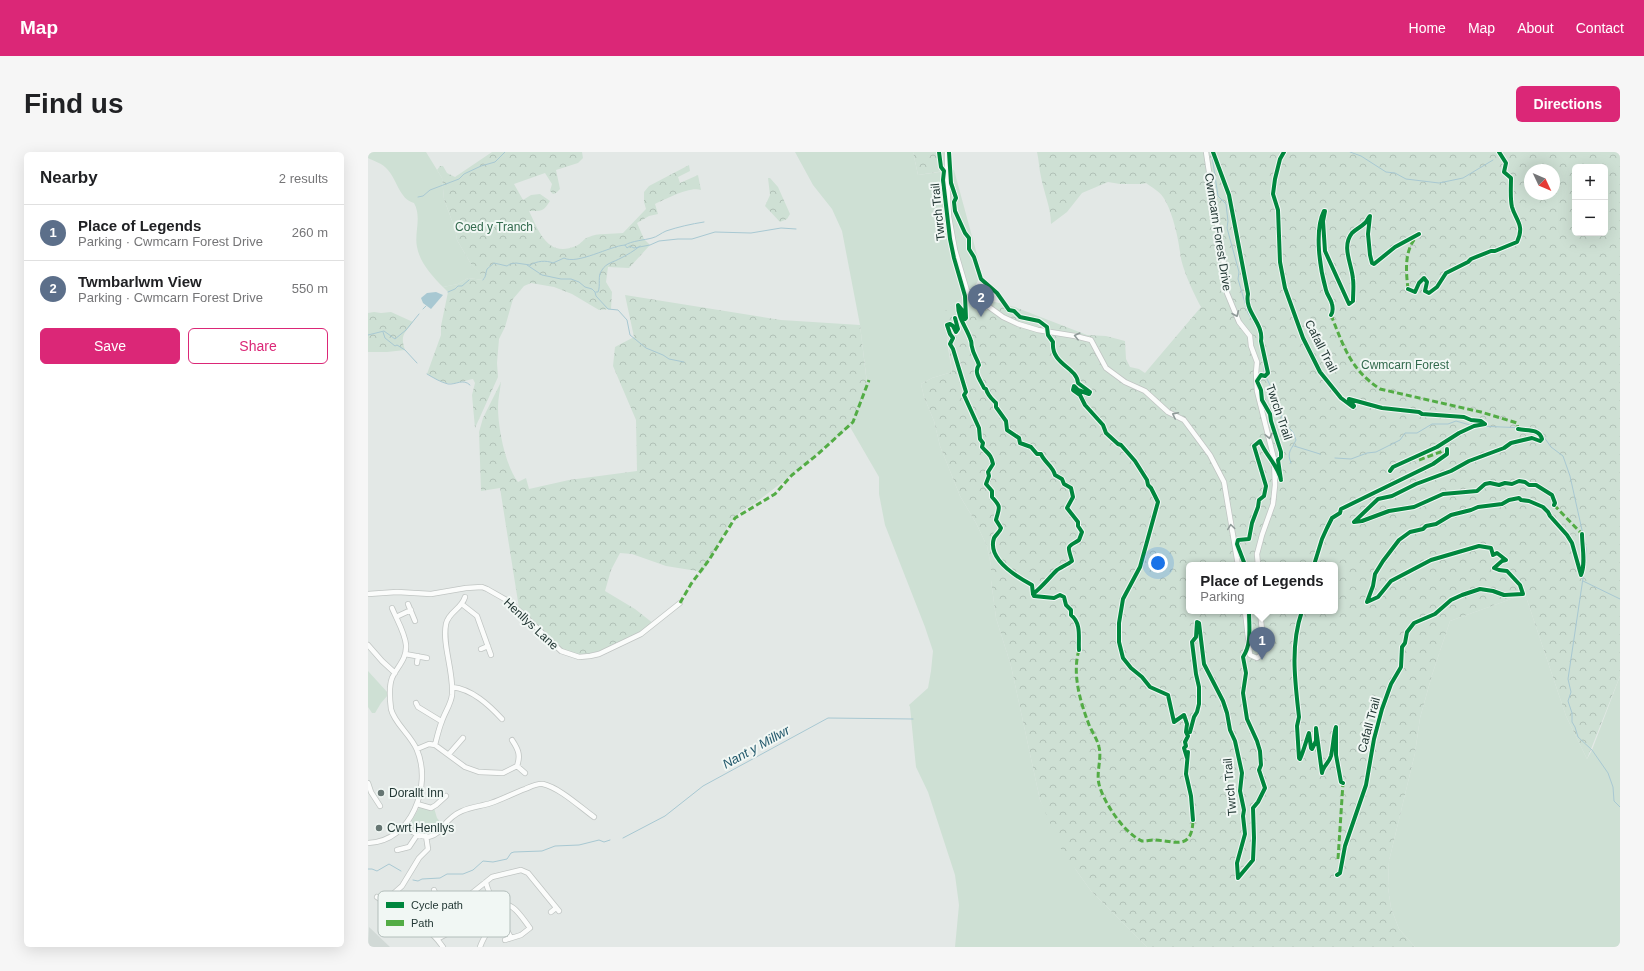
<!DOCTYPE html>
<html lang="en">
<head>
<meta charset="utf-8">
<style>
  :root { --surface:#fff; --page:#f6f6f6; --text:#202124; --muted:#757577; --line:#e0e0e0; --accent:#db2777 }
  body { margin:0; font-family:Arial,sans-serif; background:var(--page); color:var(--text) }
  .controls { position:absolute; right:12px; top:12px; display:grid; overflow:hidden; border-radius:6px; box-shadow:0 4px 16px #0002 }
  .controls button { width:36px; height:36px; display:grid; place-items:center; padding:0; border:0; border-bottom:1px solid var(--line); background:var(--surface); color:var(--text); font:20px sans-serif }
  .compass { position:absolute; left:1156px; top:12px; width:36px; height:36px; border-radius:50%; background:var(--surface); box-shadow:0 4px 16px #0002; rotate:134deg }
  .you { position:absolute; left:790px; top:411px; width:14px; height:14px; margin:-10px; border:3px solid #fff; border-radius:50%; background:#1a73e8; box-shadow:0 0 0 6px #1a73e833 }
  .badge { display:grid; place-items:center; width:26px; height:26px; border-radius:50%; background:var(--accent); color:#fff; font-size:13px; font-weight:700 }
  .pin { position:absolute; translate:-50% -33px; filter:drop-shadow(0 1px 2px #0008) }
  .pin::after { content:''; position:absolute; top:21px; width:14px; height:12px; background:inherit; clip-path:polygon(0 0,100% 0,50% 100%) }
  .popup { position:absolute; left:818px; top:410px; width:152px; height:52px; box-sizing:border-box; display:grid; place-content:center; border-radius:6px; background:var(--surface); filter:drop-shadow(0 1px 3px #0005); font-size:13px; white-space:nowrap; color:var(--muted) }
  .popup b { font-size:15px; color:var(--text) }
  .popup::after { content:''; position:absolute; left:50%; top:100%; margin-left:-8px; border:8px solid transparent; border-top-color:var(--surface) }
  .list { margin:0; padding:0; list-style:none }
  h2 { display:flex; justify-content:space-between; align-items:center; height:52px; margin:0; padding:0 16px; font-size:17px }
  h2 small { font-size:13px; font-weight:400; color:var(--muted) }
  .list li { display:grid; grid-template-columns:26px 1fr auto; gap:12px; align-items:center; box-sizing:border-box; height:56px; padding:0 16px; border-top:1px solid var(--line) }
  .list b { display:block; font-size:15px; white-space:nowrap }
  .list p { margin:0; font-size:13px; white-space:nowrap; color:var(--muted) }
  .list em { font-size:13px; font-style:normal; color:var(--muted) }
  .actions { display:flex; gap:8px; padding:12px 16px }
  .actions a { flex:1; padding:9px 0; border:1px solid var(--accent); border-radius:6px; text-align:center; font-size:14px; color:var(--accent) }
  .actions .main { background:var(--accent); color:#fff }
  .map { position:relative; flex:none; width:1252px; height:795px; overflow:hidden; border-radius:6px }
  header { display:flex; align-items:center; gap:24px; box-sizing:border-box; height:56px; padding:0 20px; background:var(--accent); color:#fff }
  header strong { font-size:19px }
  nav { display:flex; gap:22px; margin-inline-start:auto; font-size:14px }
  .intro { display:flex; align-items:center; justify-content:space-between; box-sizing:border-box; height:96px; padding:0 24px }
  h1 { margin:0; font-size:28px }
  .button { padding:10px 18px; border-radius:6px; background:var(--accent); color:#fff; font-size:14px; font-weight:700 }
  main { display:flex; gap:24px; padding:0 24px }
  aside { flex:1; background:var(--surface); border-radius:6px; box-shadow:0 4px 16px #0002 }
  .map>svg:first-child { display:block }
  .built { fill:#d1d9d6 }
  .green { fill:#cee0d4 }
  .forest { fill:url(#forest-crowns); fill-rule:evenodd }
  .water { fill:#a8c8d2 }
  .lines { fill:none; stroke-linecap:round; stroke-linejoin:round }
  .stream { stroke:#a8c8d2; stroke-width:1 }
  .street-casing { stroke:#c0c5c3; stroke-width:6 }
  .street { stroke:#fbfcfb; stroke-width:4.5 }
  .quiet { stroke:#53ac45; stroke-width:3; stroke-dasharray:6 3; stroke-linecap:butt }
  .cycleway-casing { stroke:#f1f7f4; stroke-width:6 }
  .cycleway { stroke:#00873e; stroke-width:4 }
  .oneway { stroke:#8f9a98 }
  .poi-dot { fill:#667673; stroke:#f1f7f4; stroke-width:1.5 }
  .labels { text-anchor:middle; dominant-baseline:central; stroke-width:4; stroke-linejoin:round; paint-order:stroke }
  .street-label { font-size:12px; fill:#233835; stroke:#f1f7f4 }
  .park-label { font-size:12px; fill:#326a4d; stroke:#f1f7f4 }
  .poi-label { font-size:12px; fill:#233835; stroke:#f1f7f4; text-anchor:start }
  .water-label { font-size:13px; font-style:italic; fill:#245a6d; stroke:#f1f7f4 }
  .key { fill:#f1f7f4; stroke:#b3bebb; stroke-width:1 }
  .key-label { font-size:11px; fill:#233835 }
</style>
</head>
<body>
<header>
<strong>Map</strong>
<nav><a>Home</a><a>Map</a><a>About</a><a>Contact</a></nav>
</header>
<div class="intro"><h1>Find us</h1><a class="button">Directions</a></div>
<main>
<aside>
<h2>Nearby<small>2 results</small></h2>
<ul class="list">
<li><span class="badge" style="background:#5c6f8a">1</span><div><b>Place of Legends</b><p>Parking · Cwmcarn Forest Drive</p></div><em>260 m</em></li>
<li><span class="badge" style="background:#5c6f8a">2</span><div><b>Twmbarlwm View</b><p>Parking · Cwmcarn Forest Drive</p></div><em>550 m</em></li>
</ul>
<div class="actions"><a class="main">Save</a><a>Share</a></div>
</aside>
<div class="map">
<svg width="1252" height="795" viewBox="0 0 1252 795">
  <defs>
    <pattern id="forest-crowns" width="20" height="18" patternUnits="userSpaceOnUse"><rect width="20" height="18" fill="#cee0d4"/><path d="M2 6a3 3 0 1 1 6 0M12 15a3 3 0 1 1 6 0" fill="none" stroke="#b1c1b7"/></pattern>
  </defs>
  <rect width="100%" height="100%" fill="#e3e8e6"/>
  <!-- built -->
  <path class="built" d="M1 775 22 795H0Z"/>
  <!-- green -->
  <path class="green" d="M0 0H58L74 26 76 47 87 77 89 88 103 112 117 125 115 128 100 126 90 132 75 135C64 124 52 111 49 95 46 81 54 65 46 51 31 47 29 27 19 17 15 12 6 9 0 6Z
    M427 0H545L550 23 586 18 614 121 604 140 582 154 579 189 584 220 564 226 553 232 556 245 566 269 572 294 592 344 608 371 619 394 623 414V428L628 466 643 514 672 648 708 718 723 739 779 795H587L591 753 587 723 560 640 548 615 542 555 541 553 560 536 563 519 565 499 557 475 517 373 511 342V325L482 275 499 231 492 173 474 79 464 57 445 33Z
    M1157 442 1198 564 1219 607 1224 598 1252 524V795H1047L1031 777 1023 756 1020 735 1021 709 1047 601 1052 566 1064 523 1082 469Z
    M0 519 20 541V543L13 551 7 561H4L0 555Z
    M51 656H66L69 666 75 673C72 676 68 680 64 681 56 684 45 680 42 672Z"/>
  <!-- forest -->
  <path class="forest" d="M124 0H214L215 6 210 11 188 18 192 37 188 41 185 42 182 39 184 32 177 21 146 32 155 48 163 43 172 42 182 49C175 60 174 59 161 59 171 79 179 106 208 94 213 92 216 86 221 85 228 81 246 82 255 81L278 57 276 50V40L281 34 321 13 322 19 310 25 312 31 330 23 333 38C322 34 298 47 287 52L290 62 281 64 269 71 276 87 282 93 261 116 240 115 238 130 244 140 243 157 231 158 204 142 186 135 163 131 156 134 145 147 137 175 131 187 129 211 130 225 107 276 104 243 107 231 105 227C83 232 80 235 59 222L73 183V174L80 140 75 135 90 132 100 126 115 128 117 126 103 112 89 88 87 77 76 47 74 26 69 18 72 14H75L79 21 87 25Z
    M545 0H582V18L550 23Z
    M669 0H1252V524L1219 607 1198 564 1157 442 1082 469 1064 523 1052 566 1047 601 1021 709 1020 735 1023 756 1031 777 1047 795H779L723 739 693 697 672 648 643 514 628 466 623 428V414L619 394 608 371 592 344 572 294 566 269 556 245 553 232 564 226 584 220 576 160 582 154 604 140 615 147 647 155 719 183 738 184 757 189 758 207 762 215 771 217 777 221 833 155C826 142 813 115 812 100 810 84 804 58 795 45 791 39 783 35 778 31L774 32H752L740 30 714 41 699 60 683 72C683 56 676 41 673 25 671 17 671 8 669 0ZM1207 15H1237V81H1207ZM1162 18H1186V42H1162ZM821 413H967V459H821Z
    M400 26H402L410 35 422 62 419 67 412 70 397 54 402 43Z
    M257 143 413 168 492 173 499 232 482 275 412 332 387 351 373 359 362 370 335 420 298 414 264 402 252 401 243 418 237 439 267 457 286 472 273 482 231 502 210 503 192 496 151 456 132 336 113 339 111 280 115 266 133 230C132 238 130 247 130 255 130 276 137 313 150 330L158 326 161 337 201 328 269 319 268 268 245 214 247 195 266 185Z
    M6 160 13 161 23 160 45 170C36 182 32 183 37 198L19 200H0V161Z"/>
  <!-- water -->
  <path class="water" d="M68 140 75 143 63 157 55 151 53 146 59 141Z"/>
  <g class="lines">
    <!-- stream -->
    <path class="stream" d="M844 0V4L850 44 858 52 860 69 859 76 871 120 870 127 880 161 890 177 894 206 896 212V221L907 243 905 248 909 255 912 258 915 270 925 280 928 288C924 297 918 300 923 311
      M982 0 993 4 1018 20 1027 21 1038 27 1071 31 1095 26 1125 8
      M50 45 55 44 62 38 91 27 96 22 113 14 127 10 137 0
      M257 93C263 89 277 88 284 86 289 85 293 81 298 79 310 75 323 72 336 70
      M159 113 174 123 193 127H203L211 130 217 135 224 137 227 140 228 144 240 157 250 158 259 168 262 183 278 196 295 203 301 207 316 210
      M115 128 117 125 119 117 126 111 139 114 142 112 148 111 162 113C169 109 178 108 185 111L196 106C209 113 242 94 257 93L259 96 262 94 266 96 282 93 291 89 310 87H324L347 80 383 81 413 76 428 77
      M80 140 87 137 90 134H94L101 128
      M228 140H230C233 133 229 124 234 118 238 111 246 110 253 106 259 103 266 99 272 94
      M55 157 58 154
      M15 180 17 186 27 194 29 193 37 198 49 211
      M0 183 16 179 27 187 38 178 51 162
      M59 222C66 226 72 230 80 232 88 233 95 226 102 233
      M926 294 952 302
      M967 306 983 307 999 301 1008 300 1032 288 1037 281H1049L1064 272H1080L1088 269 1102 273 1105 270 1111 274 1157 276 1171 278 1183 295 1195 304 1202 324 1218 396V406L1200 527 1203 540 1200 549 1204 561V570L1207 575 1210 585 1224 598 1240 621 1245 635 1246 649 1252 655
      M1215 429 1252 447
      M255 686 297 664 335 634 460 566 545 567
      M0 717H4L9 719 21 712 33 719
      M45 728 50 729 54 727 72 726 79 722H95L105 718 115 709 125 710 139 707 143 701 146 700 174 699 187 694 211 693 231 688 236 690 242 688"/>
    <defs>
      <path id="street" d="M579 0V27L581 65 587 98 599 139 635 165 650 172 670 178 707 184 723 188 738 216 757 230 777 239 800 260 816 268 842 303 856 330 870 413
        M838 0 848 66 854 96 859 141 871 170 882 184 883 194 889 210 888 221 889 239 906 307 907 333 905 352 894 383 889 402 890 413
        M0 442 29 440 63 442 98 436 114 435 119 437 142 450 193 499 211 505 222 504 231 502 273 482 312 451
        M40 452 47 469
        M95 453 109 464 123 503
        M877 459 882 503 889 506 893 503 896 498 892 459
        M28 465 43 458
        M0 493 14 509 27 521
        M113 497 120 494
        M37 502 59 506
        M49 511 50 504
        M84 535C104 537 121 553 134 567
        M48 551 50 555 73 569
        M67 593C69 585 71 576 74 569 77 560 83 552 84 543 86 520 74 493 78 472 81 459 93 458 97 445
        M49 597 61 592 67 593 97 615 111 620 135 621 149 614C153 603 150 597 144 588
        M81 602 95 586
        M149 614 157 621
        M0 631 3 640 12 654
        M49 652 63 656 68 653 78 644
        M36 675C75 700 67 670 94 659 103 655 114 654 123 651 135 647 146 641 157 637 162 635 169 631 175 632 192 636 212 655 226 665
        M0 691C44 690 64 633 49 598 43 583 26 571 23 557 22 549 21 534 24 526 29 515 39 507 38 493 37 481 29 468 24 456
        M29 698 41 695 49 683
        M66 738 70 748
        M9 745 16 750 34 734 51 706 60 697 58 684
        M99 745 124 725 153 718 160 721 191 759
        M126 752C145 748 152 763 162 776L153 783 137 788
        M29 757 30 767C53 775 60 774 75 795
        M183 760 188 756
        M42 771C49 758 63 747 78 749
        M19 773 30 767
        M140 780 143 786
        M69 787 90 776
        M112 795C117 780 131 768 126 751 124 744 119 738 118 730"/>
    </defs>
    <!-- street casing -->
    <use href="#street" class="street-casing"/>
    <!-- street -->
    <use href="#street" class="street"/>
    <!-- quiet -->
    <path class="quiet" d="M1040 137C1038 119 1036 100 1048 85
      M963 163C976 195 982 217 1012 237L1113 260 1149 271 1150 277
      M1051 308 1075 299
      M1186 353 1214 382
      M312 451 323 432 341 408 367 366 407 342 424 323 450 302 485 270 501 228
      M711 498C704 521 712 549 720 570 723 579 729 586 731 595 734 607 728 620 731 632 735 650 757 682 774 689 778 689 783 688 787 688 807 689 824 699 825 668
      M970 707 975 631"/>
    <defs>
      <path id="cycleway" d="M571 0 573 15 576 19 575 28 582 87 586 106 597 144 598 166 597 167 594 158 590 153C590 167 599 176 603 189 604 191 603 193 604 195 605 202 609 206 611 213 605 220 613 229 616 236L618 237C620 244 623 246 628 251V255L638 269 639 278 651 286 652 291 663 295 669 302H673C676 310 685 314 687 323L694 327 696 332 703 336 705 345 699 356 710 370V374L714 380 711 388C699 396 699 392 704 409 699 413 691 416 688 419 680 427 674 435 665 442
        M581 0 583 31 588 46 586 50 587 59 597 81 601 86V97L606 105 613 127 629 141 641 158 646 159 652 165 671 169 679 175 680 183 685 190C683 213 709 215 710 231L722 240 721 242 710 238 706 234 705 238 712 243 717 253 735 273 738 281 750 292 753 293 767 309 779 328 780 333 783 336 790 350 772 415 755 447 751 471V490L755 506 763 516 774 525 782 535 800 543 806 570 816 563 819 572 818 580 820 584 817 590 818 594 816 596 819 606
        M845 0 861 43 880 142C876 160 896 171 893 189L900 221 897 224 893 223 889 229 893 238 894 248 902 262 903 269 913 300V305L910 308 913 328C910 313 898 304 892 289L886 294 898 334 896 344 891 348 890 355 884 371 881 387 870 388 869 392 877 413
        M916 0 912 7 907 27 905 42 910 58 912 110 917 136 935 186 952 220 973 246 985 255 986 254 981 247 1014 256 1051 260 1054 262 1096 265 1103 268 1113 269 1117 272 1106 274 1091 281 1069 295 1025 315 1022 319
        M1040 137 1047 140 1051 131 1056 126 1059 130 1057 139 1061 141 1069 135 1078 121 1100 110 1103 107 1123 99H1127L1149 90C1157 73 1148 69 1144 55 1142 47 1143 35 1143 26L1136 20 1138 11 1131 0
        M963 163C965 160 965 156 964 152 963 147 959 143 958 138 952 117 946 79 956 59H957L955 69 957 99 981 152 985 149C985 141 986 134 985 127 984 112 973 95 984 81 988 77 993 75 997 71 999 69 1000 66 1002 64L1000 82 1002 103 1004 111 1006 112 1027 95 1051 82
        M587 166 590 177 588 180 585 174 582 172 579 173 582 182 585 186 582 192 585 197 598 240 596 243 611 276 612 287 615 291 614 295C620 302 623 302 625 312L620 320 621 324 618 332 624 339V345C634 356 631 355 628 368L633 376C632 380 628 382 626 386 619 407 649 425 664 433L665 442
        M1150 277C1159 279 1171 276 1174 287L1172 289 1164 286 1143 291 1136 296 1101 309 1083 319 1048 332 1024 344 1010 347 986 370 994 369 1021 359 1046 355 1075 342 1109 339 1117 332 1122 331 1131 333 1137 331 1144 332 1151 329 1157 330 1161 333H1168L1184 343 1187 351 1186 353
        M946 413 954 387 959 376 964 366 972 361 973 357 1065 312 1079 302V297
        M665 442 666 444 686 446 692 443 696 445 698 453 703 458V463C714 472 710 486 711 498
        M934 459C922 494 927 529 931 565L929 574 931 606 932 607C936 598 938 589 941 581L943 596 944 597 948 589V576L954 621C955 614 961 611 963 604 965 596 966 579 968 575V603L973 630 975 631
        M822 580 826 565 829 560 831 552V535L828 522 824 490 828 485 829 470 831 471 836 512 855 549 859 561 862 578 867 589 874 621 872 639 876 658 875 664 877 682 869 711 870 726 885 708 886 686 885 656 890 650 897 636 891 618 893 613 892 599 889 589 879 567 875 541 878 521 875 505C884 491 881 475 881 459
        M820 600 818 622 823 644 825 668
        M969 723 972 721 977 694 998 633 1006 587 1014 557 1023 532 1033 515 1034 495 1037 491 1039 480 1046 471 1067 462 1083 448 1094 443 1112 437 1125 439 1136 443 1155 442 1152 433 1139 419 1131 418 1126 416 1134 409 1138 408 1129 401 1125 403 1123 396 1111 394 1063 408 1023 429 1010 445 999 450 1005 434 1007 422 1015 409 1031 388 1042 380 1055 377 1058 374 1068 372 1083 363 1103 358 1110 355 1134 352 1141 348 1151 346 1153 348 1161 349 1175 355 1180 360 1182 364 1199 383 1204 391 1213 423C1218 411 1214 395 1214 382"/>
    </defs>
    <!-- cycleway casing -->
    <use href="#cycleway" class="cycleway-casing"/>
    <!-- cycleway -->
    <use href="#cycleway" class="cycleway"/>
  </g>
  <!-- one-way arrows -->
  <defs><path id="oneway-chevron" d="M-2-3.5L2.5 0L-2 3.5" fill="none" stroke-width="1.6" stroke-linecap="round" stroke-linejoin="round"/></defs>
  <g class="oneway">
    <use href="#oneway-chevron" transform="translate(868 162) rotate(67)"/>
    <use href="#oneway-chevron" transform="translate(709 184) rotate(-166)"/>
    <use href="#oneway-chevron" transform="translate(807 263) rotate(-153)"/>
    <use href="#oneway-chevron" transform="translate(901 284) rotate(78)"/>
    <use href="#oneway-chevron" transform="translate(863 375) rotate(-98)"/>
  </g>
  <!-- markers -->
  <g class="poi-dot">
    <circle cx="13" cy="641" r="4"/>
    <circle cx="11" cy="676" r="4"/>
  </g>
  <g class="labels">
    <!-- street labels -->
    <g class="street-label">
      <text transform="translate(570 60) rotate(-96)">Twrch Trail</text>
      <text transform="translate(850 80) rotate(81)">Cwmcarn Forest Drive</text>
      <text transform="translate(953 194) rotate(63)">Cafall Trail</text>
      <text transform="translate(911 260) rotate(71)">Twrch Trail</text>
      <text transform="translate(163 472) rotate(43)">Henllys Lane</text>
      <text transform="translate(1001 573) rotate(-75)">Cafall Trail</text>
      <text transform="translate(862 635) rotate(-95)">Twrch Trail</text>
    </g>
    <!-- park labels -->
    <g class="park-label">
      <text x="126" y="75">Coed y Tranch</text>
      <text x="1037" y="213">Cwmcarn Forest</text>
    </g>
    <!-- poi labels -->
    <g class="poi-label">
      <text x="21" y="641">Dorallt Inn</text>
      <text x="19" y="676">Cwrt Henllys</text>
    </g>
    <!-- water labels -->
    <g class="water-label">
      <text transform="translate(388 595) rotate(-29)">Nant y Millwr</text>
    </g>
  </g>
  <!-- legend -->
  <rect x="10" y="739" width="132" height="46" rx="6" class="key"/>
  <rect x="18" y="750" width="18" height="6" fill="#00873e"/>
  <rect x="18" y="768" width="18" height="6" fill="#53ac45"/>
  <g class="key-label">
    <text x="43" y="757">Cycle path</text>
    <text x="43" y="775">Path</text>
  </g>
</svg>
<div class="controls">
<button>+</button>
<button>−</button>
</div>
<svg class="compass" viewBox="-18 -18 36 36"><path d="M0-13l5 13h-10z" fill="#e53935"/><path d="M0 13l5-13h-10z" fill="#757577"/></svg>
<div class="you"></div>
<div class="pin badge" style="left:894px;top:508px;background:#5c6f8a">1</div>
<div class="popup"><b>Place of Legends</b>Parking</div>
<div class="pin badge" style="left:613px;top:165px;background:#5c6f8a">2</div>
</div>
</main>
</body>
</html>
